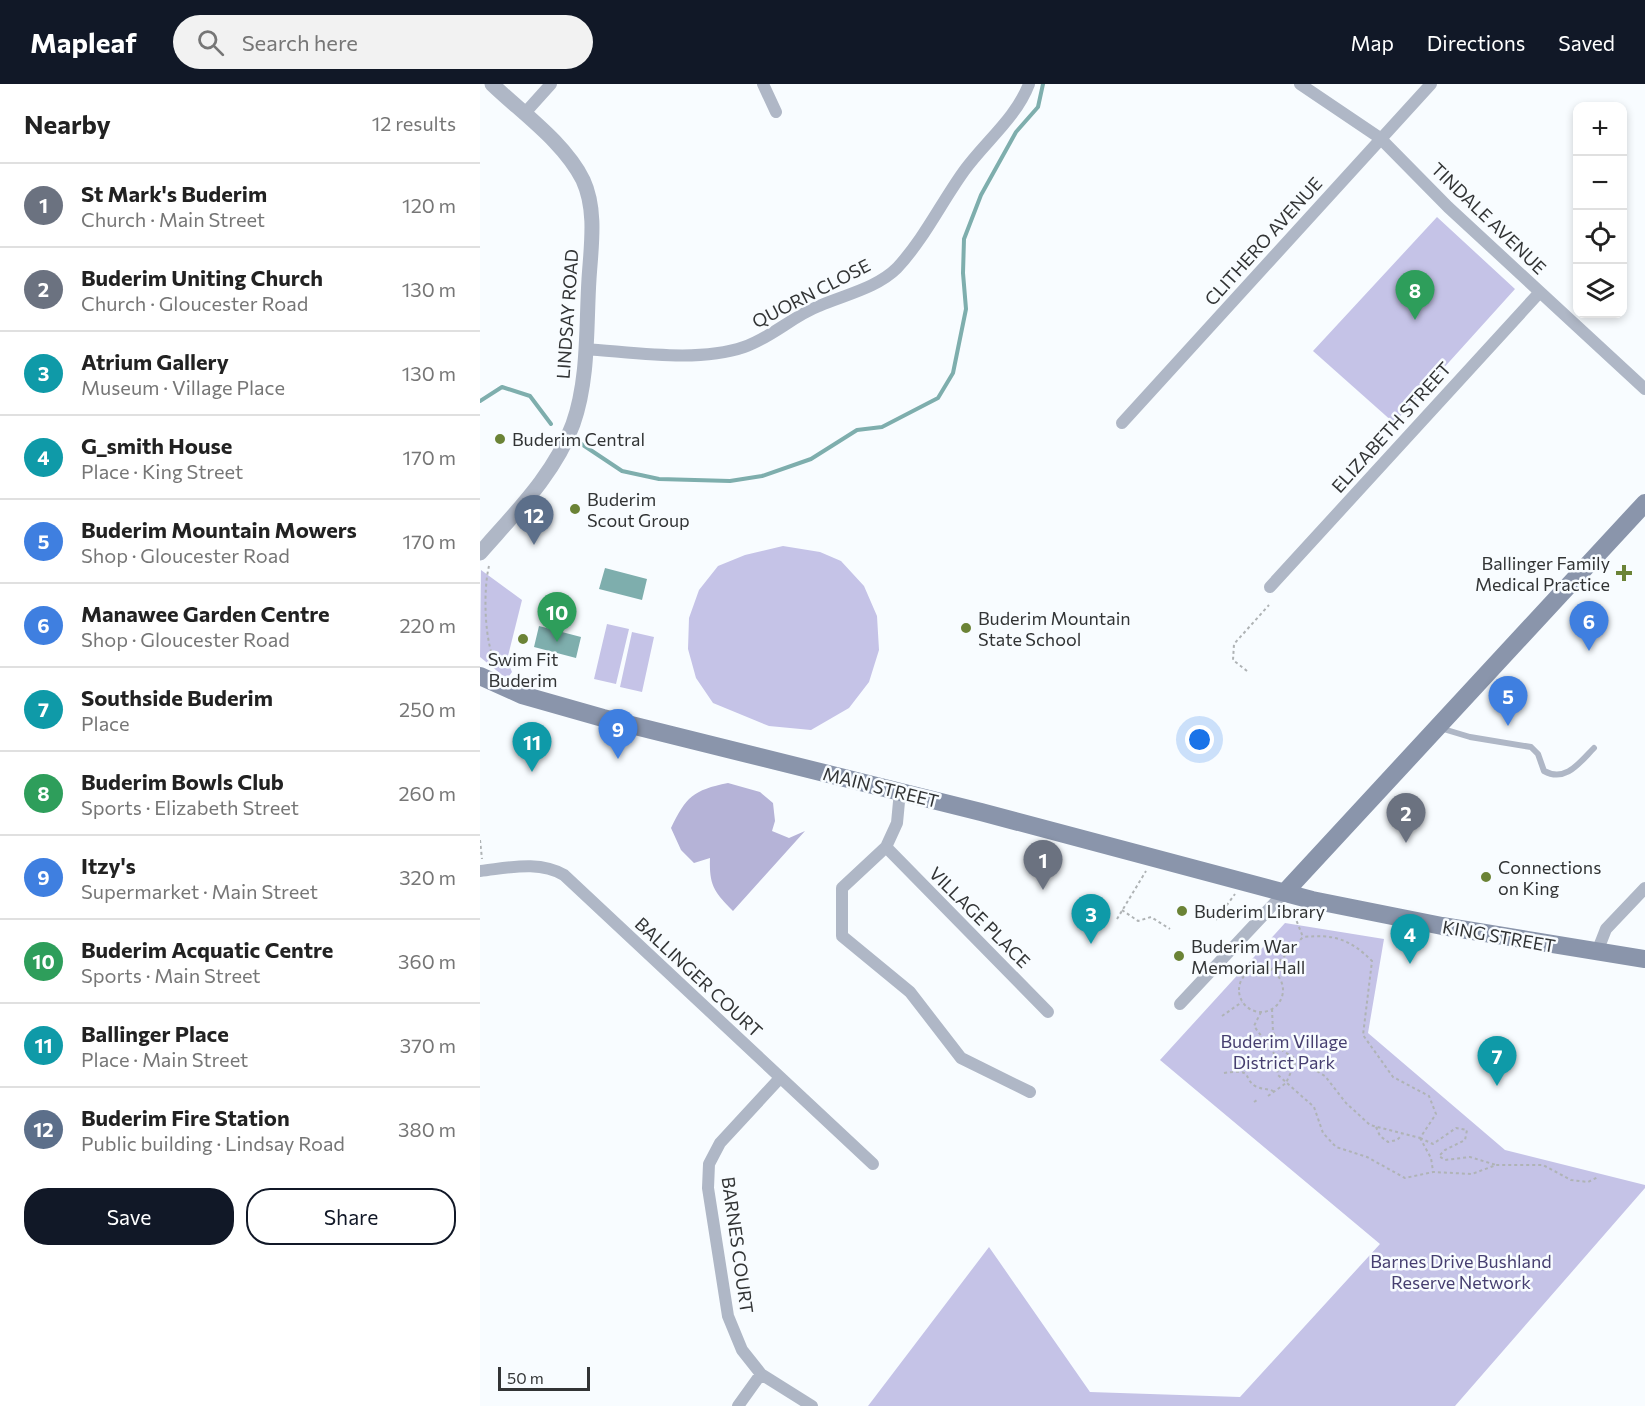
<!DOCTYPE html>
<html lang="en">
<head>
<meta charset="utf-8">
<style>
  :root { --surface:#fff; --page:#f2f2f2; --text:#222; --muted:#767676; --line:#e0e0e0; --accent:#111827 }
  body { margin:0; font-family:Commissioner,sans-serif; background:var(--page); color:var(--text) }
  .controls { position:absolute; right:18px; top:18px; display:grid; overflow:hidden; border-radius:12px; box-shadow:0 3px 9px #0003 }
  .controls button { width:54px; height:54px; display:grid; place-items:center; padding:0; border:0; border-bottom:2px solid var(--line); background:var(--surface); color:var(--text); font:30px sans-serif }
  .scale { position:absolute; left:18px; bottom:15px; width:92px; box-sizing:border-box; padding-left:6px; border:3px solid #323435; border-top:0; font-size:16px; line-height:21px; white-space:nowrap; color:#323435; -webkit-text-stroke:4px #f8fcff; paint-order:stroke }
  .you { position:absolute; left:720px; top:656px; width:21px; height:21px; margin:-15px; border:4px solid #fff; border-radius:50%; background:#1a73e8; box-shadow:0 0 0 9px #1a73e833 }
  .badge { display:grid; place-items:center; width:39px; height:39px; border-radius:50%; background:var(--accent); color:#fff; font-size:20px; font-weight:700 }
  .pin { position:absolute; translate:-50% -50px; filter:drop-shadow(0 2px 3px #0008) }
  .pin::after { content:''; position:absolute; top:32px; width:21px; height:18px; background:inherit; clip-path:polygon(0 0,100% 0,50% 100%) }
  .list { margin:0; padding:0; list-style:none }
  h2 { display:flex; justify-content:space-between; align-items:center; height:78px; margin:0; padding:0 24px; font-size:26px }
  h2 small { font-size:20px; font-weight:400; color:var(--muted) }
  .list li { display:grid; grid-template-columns:39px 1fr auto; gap:18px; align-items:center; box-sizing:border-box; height:84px; padding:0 24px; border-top:2px solid var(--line) }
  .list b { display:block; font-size:22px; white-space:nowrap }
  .list p { margin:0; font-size:20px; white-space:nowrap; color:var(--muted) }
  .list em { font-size:20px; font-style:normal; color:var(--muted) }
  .actions { display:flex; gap:12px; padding:18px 24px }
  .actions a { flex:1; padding:14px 0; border:2px solid var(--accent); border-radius:24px; text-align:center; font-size:21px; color:var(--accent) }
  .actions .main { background:var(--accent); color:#fff }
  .icon { flex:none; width:33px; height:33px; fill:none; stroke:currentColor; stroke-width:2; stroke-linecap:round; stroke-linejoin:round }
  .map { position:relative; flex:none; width:1165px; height:1322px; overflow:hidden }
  header { display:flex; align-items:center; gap:36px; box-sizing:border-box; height:84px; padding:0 30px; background:var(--accent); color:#fff }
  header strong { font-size:28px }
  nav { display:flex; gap:33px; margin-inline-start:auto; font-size:21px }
  .search { width:420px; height:54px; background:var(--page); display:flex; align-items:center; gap:15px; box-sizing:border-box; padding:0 21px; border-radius:33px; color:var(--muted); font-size:22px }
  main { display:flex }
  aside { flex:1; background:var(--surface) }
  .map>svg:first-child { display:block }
  .green { fill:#c5c3e7 }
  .forest { fill:#b5b3d7 }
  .water { fill:#7eaead }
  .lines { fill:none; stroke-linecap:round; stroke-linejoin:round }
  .stream { stroke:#7eaead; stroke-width:4 }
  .path { stroke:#afb3b5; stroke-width:2; stroke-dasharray:3 3; stroke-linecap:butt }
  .service { stroke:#afb7c6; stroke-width:6 }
  .minor { stroke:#afb7c6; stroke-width:12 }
  .tertiary { stroke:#afb7c6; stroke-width:15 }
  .secondary { stroke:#8a95ab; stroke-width:18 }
  .poi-dot { fill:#6b8336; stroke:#f8fcff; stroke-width:2 }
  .labels { text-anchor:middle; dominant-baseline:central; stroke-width:5; stroke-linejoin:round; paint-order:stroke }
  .street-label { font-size:18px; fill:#323435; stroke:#f8fcff }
  .poi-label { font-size:18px; fill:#323435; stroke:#f8fcff; text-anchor:start }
  .park-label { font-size:18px; fill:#463f70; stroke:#f8fcff }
</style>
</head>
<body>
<header>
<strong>Mapleaf</strong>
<div class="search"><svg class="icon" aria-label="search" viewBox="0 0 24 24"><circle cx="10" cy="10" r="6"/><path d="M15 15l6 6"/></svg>Search here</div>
<nav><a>Map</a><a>Directions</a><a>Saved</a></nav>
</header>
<main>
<aside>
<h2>Nearby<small>12 results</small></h2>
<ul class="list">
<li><span class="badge" style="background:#6b7280">1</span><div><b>St Mark's Buderim</b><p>Church · Main Street</p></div><em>120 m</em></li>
<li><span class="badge" style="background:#6b7280">2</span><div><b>Buderim Uniting Church</b><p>Church · Gloucester Road</p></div><em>130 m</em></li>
<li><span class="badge" style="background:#0f9aa8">3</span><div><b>Atrium Gallery</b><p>Museum · Village Place</p></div><em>130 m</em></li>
<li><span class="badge" style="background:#0f9aa8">4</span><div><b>G_smith House</b><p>Place · King Street</p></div><em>170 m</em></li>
<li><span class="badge" style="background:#3f7fe0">5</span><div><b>Buderim Mountain Mowers</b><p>Shop · Gloucester Road</p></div><em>170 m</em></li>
<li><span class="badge" style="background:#3f7fe0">6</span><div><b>Manawee Garden Centre</b><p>Shop · Gloucester Road</p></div><em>220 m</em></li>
<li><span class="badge" style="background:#0f9aa8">7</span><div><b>Southside Buderim</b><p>Place</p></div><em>250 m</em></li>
<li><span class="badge" style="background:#2e9e5b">8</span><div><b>Buderim Bowls Club</b><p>Sports · Elizabeth Street</p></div><em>260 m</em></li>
<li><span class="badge" style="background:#3f7fe0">9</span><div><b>Itzy's</b><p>Supermarket · Main Street</p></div><em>320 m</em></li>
<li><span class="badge" style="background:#2e9e5b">10</span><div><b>Buderim Acquatic Centre</b><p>Sports · Main Street</p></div><em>360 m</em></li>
<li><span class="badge" style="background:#0f9aa8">11</span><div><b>Ballinger Place</b><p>Place · Main Street</p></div><em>370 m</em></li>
<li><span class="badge" style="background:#5c6f8a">12</span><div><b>Buderim Fire Station</b><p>Public building · Lindsay Road</p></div><em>380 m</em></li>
</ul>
<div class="actions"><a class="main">Save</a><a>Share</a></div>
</aside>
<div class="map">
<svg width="1165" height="1322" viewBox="0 0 1165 1322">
  <rect width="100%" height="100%" fill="#f8fcff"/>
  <!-- green -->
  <path class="green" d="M957 133 1035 205 914 339 833 267Z
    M303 462 340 468 361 477 384 502 397 532 399 566 389 598 369 624 331 646 289 642 233 619 216 594 208 565 209 534 219 506 238 482 265 471Z
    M1 486 42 516 27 576 32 588 27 595 0 573Z
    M127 540 149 545 136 600 114 595Z
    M152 548 174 553 162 608 140 603Z
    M805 839 904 855 888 949 1025 1066 1165 1101V1104L975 1322H388L509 1163 610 1308 760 1313 900 1160 680 976Z"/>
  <!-- forest -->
  <path class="forest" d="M248 699 280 708 293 719 295 737 292 747 309 754 325 747 253 827C234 808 229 801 230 774L214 779 201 766 191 744C206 713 213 706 248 699Z"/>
  <!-- water -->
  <path class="water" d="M125 484 167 495 162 516 119 505Z
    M59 542 101 553 96 574 54 563Z"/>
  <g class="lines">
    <!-- stream -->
    <path class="stream" d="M0 317 22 303 50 312 71 340
      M97 357 142 387 179 395 250 397 282 392 331 375 377 346 402 343 458 314 473 289 486 225 483 189 484 155 501 111 536 48 558 23 563 0"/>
    <!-- path -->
    <path class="path" d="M9 482C3 506 4 561 17 582
      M767 587 753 576 754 560 789 521
      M0 756 2 775
      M642 826 658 837 671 833 690 845
      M637 835 666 787
      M736 836 755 810
      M759 906a22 22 0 1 1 44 0a22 22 0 1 1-44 0Z
      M791 886 823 853 815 833
      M792 925 793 948 803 967 845 992 866 1019 890 1041 940 1054 956 1030 949 1012 913 993 883 951 892 877C870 855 854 850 823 853
      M781 928 774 942 795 971 798 991 834 1023 843 1049 856 1063 887 1073 925 1094 953 1088 992 1090 1016 1081H1063L1091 1096 1108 1098 1118 1093
      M742 932 762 918
      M744 989C776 984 761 995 777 1003 784 1006 790 1004 796 1009
      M788 1012 806 999 817 975
      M774 1018 777 1016
      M896 1043 900 1052 908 1058 917 1056 922 1051
      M940 1054 953 1060 976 1044 987 1046 985 1056 965 1066 959 1072 965 1076 990 1073 1016 1081
      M940 1054 951 1074 953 1087"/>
    <!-- service -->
    <path class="service" d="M960 644 990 653 1051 663 1058 670 1064 687C1086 699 1100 678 1114 664"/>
    <!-- minor -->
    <path class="minor" d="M283 0 296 28
      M820 0 900 54 968 123 1165 305
      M44 30 71 0
      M105 265C153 268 218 279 264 263 291 254 313 232 339 222 364 211 397 204 417 184 444 155 461 119 484 87 505 58 536 34 549 0
      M642 339 951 0
      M790 503 1060 208
      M420 707 417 739 406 763 362 804V852L430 908 481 974 550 1008
      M406 763 568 928
      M0 787C28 784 59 776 84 791L393 1080
      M1117 868 1126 845 1165 804
      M700 920 805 808
      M300 994 240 1059 229 1080 228 1104 248 1232 262 1266 281 1290 332 1322
      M258 1322 281 1290"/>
    <!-- tertiary -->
    <path class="tertiary" d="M0 469C34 430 75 390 93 340 109 295 106 242 109 195 111 163 117 126 103 96 84 58 42 29 12 0"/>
    <!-- secondary -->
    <path class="secondary" d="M0 592 42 611 123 634 501 728 832 816 962 842 1165 875
      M805 808 1165 419"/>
  </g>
  <!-- markers -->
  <g class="poi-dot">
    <circle cx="20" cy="355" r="6"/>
    <circle cx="95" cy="425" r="6"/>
    <path d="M1141 480h6v6h6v6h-6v6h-6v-6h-6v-6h6z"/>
    <circle cx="486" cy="544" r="6"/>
    <circle cx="43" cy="555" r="6"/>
    <circle cx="1006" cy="793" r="6"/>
    <circle cx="702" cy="827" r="6"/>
    <circle cx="699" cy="872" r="6"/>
  </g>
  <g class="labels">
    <!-- street labels -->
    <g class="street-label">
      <text transform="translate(1009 134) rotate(44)">TINDALE AVENUE</text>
      <text transform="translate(783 157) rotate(-48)">CLITHERO AVENUE</text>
      <text transform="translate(331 209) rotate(-27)">QUORN CLOSE</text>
      <text transform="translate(87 230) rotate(-86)">LINDSAY ROAD</text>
      <text transform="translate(911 343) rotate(-48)">ELIZABETH STREET</text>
      <text transform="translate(401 703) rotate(14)">MAIN STREET</text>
      <text transform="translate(500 833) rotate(45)">VILLAGE PLACE</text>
      <text transform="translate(1019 852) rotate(10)">KING STREET</text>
      <text transform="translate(219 893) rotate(43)">BALLINGER COURT</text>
      <text transform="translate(258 1161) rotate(82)">BARNES COURT</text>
    </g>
    <!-- poi labels -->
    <g class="poi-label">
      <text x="32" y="355">Buderim Central</text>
      <text x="107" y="415">Buderim<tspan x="107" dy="21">Scout Group</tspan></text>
      <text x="1130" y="479" text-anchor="end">Ballinger Family<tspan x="1130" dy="21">Medical Practice</tspan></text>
      <text x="498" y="534">Buderim Mountain<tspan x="498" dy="21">State School</tspan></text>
      <text x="43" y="575" text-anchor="middle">Swim Fit<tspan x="43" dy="21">Buderim</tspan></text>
      <text x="1018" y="783">Connections<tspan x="1018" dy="21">on King</tspan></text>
      <text x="714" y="827">Buderim Library</text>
      <text x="711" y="862">Buderim War<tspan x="711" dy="21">Memorial Hall</tspan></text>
    </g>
    <!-- park labels -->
    <g class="park-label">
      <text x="804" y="957">Buderim Village<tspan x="804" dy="21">District Park</tspan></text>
      <text x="981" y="1177">Barnes Drive Bushland<tspan x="981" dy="21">Reserve Network</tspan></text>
    </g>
  </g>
</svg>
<div class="controls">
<button>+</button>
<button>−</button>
<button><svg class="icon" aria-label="locate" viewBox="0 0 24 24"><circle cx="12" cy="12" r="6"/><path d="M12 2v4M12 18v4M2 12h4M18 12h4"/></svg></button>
<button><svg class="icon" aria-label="layers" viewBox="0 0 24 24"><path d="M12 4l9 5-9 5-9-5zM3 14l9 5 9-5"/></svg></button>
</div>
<div class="scale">50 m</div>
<div class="you"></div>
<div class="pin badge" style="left:563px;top:806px;background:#6b7280">1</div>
<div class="pin badge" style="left:926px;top:759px;background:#6b7280">2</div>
<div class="pin badge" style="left:611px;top:860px;background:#0f9aa8">3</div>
<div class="pin badge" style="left:930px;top:880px;background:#0f9aa8">4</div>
<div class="pin badge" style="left:1028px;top:642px;background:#3f7fe0">5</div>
<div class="pin badge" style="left:1109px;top:567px;background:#3f7fe0">6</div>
<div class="pin badge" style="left:1017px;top:1002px;background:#0f9aa8">7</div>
<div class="pin badge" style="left:935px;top:236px;background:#2e9e5b">8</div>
<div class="pin badge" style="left:138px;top:675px;background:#3f7fe0">9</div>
<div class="pin badge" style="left:77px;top:558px;background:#2e9e5b">10</div>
<div class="pin badge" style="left:52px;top:688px;background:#0f9aa8">11</div>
<div class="pin badge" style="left:54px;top:461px;background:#5c6f8a">12</div>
</div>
</main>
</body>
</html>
